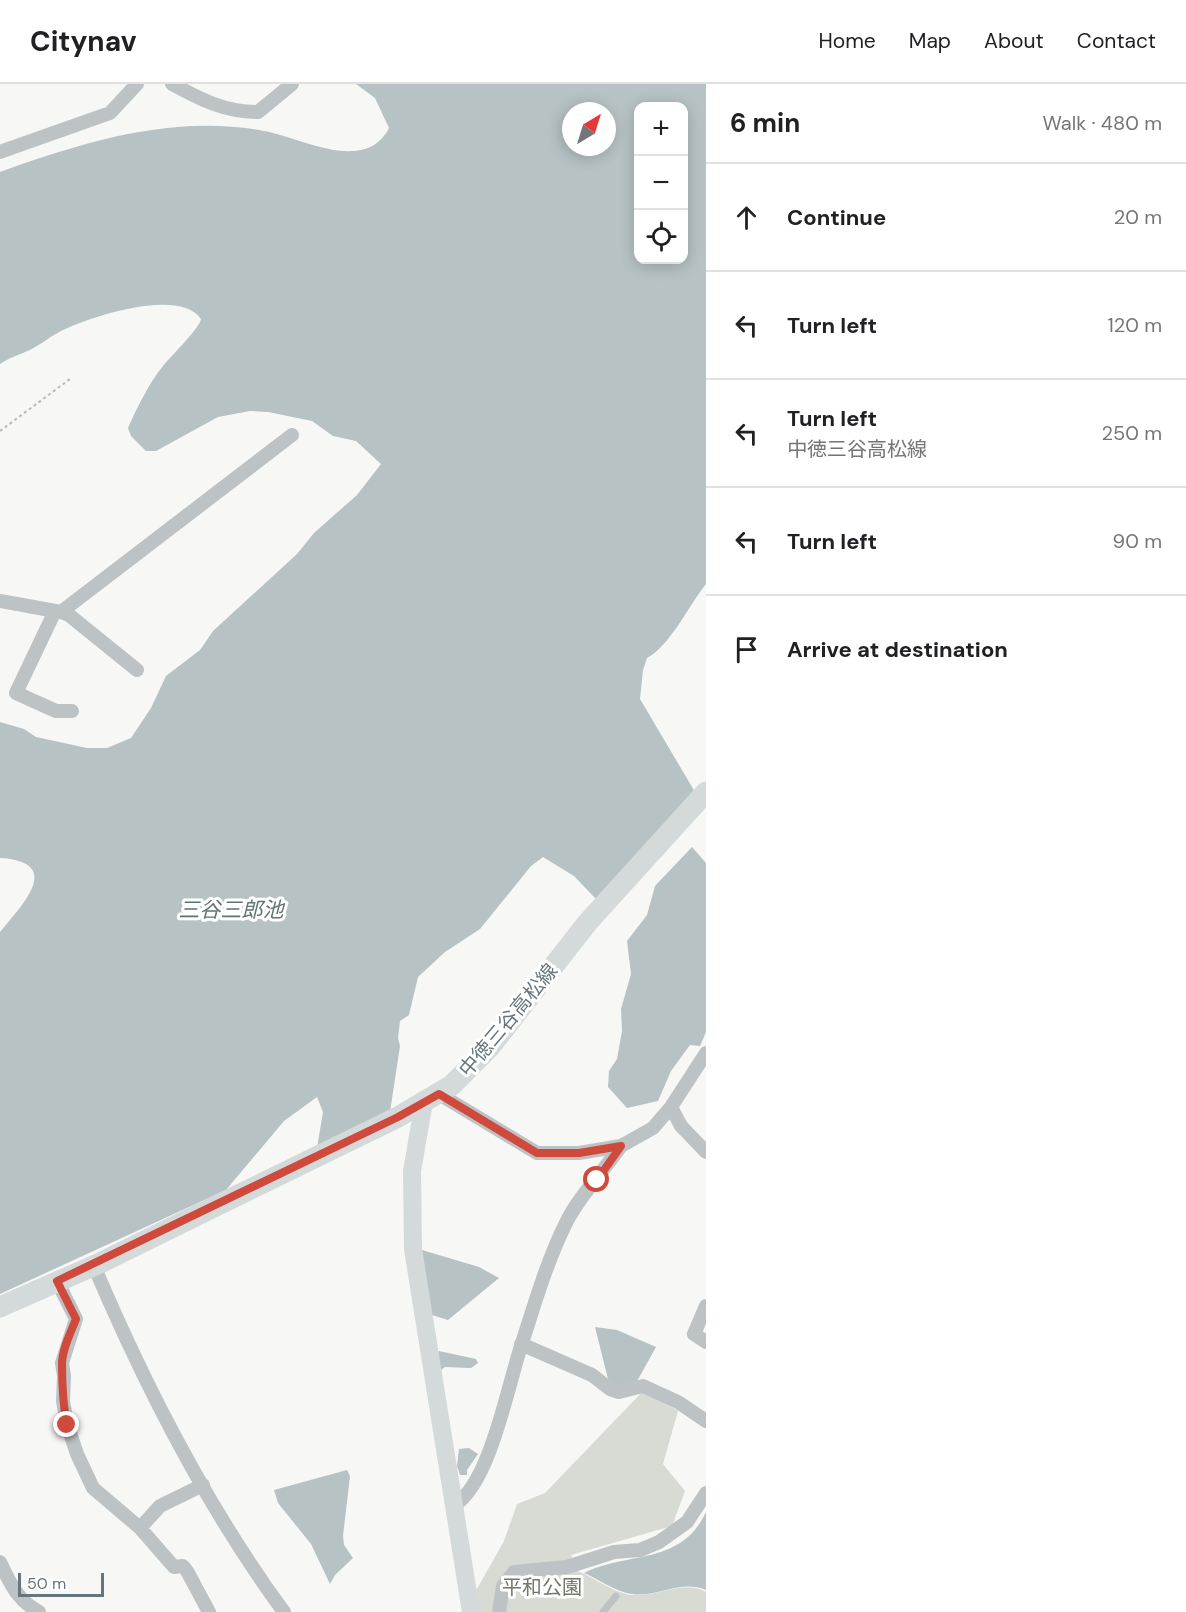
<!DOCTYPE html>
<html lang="en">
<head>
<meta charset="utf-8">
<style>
  :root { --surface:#fff; --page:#f6f6f6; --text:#202124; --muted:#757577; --line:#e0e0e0 }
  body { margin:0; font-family:"DM Sans","Noto Sans JP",sans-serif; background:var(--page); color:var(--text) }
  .controls { position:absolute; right:18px; top:18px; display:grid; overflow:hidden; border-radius:12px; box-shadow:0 3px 15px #0003 }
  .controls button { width:54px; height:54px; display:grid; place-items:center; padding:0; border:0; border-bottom:2px solid var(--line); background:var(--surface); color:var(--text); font:30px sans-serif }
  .compass { position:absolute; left:562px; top:18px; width:54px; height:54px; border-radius:50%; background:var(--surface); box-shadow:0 3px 15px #0003; rotate:38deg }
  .scale { position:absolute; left:18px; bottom:15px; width:86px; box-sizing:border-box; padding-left:6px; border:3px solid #66767c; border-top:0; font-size:16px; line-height:21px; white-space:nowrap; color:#66767c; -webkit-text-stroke:4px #fff; paint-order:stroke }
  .stop { position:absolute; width:18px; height:18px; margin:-14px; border:4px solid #cf493d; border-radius:50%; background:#fff }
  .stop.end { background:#cf493d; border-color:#fff; box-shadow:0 2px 6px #0008 }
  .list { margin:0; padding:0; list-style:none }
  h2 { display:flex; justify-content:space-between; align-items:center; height:78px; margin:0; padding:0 24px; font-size:26px }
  h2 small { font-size:20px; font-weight:400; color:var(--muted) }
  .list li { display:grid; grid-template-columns:39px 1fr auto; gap:18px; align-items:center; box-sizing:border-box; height:108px; padding:0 24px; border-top:2px solid var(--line) }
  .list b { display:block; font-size:22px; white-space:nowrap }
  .list p { margin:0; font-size:20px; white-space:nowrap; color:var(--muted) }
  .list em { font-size:20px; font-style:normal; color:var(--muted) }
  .icon { flex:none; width:33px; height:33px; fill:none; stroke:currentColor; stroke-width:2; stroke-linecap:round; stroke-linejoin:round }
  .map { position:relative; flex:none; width:706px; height:1528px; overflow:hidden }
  header { display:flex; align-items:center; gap:36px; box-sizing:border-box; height:84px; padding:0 30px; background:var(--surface); border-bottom:2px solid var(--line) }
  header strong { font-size:28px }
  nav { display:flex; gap:33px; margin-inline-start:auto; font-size:21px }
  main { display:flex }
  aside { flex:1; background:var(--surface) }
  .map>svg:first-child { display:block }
  .green { fill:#d8dbd4 }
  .water { fill:#b6c2c4; fill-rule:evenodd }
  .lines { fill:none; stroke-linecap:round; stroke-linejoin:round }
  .path { stroke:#b7bbbc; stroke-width:2; stroke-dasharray:3 3; stroke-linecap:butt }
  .lane { stroke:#bdc2c4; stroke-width:7 }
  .street { stroke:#bdc2c4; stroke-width:14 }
  .secondary { stroke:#d4d9da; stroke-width:18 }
  .primary { stroke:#d4d9da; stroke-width:21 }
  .route { stroke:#cf493d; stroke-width:8 }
  .labels { text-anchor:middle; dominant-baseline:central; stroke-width:6; stroke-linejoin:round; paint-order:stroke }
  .street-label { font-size:20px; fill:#66767c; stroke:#fff }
  .park-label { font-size:20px; fill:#6e7a68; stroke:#fff }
  .water-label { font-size:21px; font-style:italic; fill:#607477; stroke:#fff }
</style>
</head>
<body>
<header>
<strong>Citynav</strong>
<nav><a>Home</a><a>Map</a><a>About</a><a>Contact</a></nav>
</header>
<main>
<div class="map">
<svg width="706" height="1528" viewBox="0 0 706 1528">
  <rect width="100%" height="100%" fill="#f7f7f5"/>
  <!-- green -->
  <path class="green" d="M645 1305 678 1327 663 1380 685 1407 672 1442 571 1471 578 1487C594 1494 616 1510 633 1511 657 1513 684 1495 706 1508V1528H464L504 1457 517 1420 545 1409Z"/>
  <!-- water -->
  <path class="water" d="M356 0H706V500C689 521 670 562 647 574L643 586 640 615 695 708 596 815 574 792 543 773 531 782 480 845 445 868 418 893 409 931 400 937 398 954 400 962 390 1028 317 1064 323 1028 317 1013 284 1037 226 1106 0 1210V848C22 821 65 778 0 774V638L24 645 36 653 87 664H107L131 654 151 624 166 592 200 566 213 547 297 470 314 449 357 411 381 380 356 357 333 352 312 337 268 328 250 327 218 333 156 367H146L131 352 128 344C137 324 149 299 163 282 171 272 200 244 201 235 180 203 89 233 61 247 49 253 38 263 25 268 16 272 9 274 0 280V88C84 58 173 30 264 47 300 53 365 91 389 44L375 14ZM638 22H684V176H638ZM571 27H607V63H571Z
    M692 763 706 779V948L700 962 690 961 671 987 658 1017 627 1024 608 1003 609 987 617 975 622 947 621 925 631 890 627 857 647 831 655 802Z
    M422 1166 479 1183 499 1194 448 1236 432 1231 418 1176Z
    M595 1243 617 1246 656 1263 636 1299 622 1304 609 1299Z
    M439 1267 476 1275 478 1279 471 1284 445 1283 440 1287 436 1271Z
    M469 1364 478 1370 467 1386V1391H460L457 1382 459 1365Z
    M347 1386 350 1392 343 1452 344 1461 353 1474 335 1491 330 1500 311 1460 278 1419 274 1406Z
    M706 1428V1506C680 1495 657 1514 632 1510 616 1508 598 1495 584 1489 628 1467 681 1482 706 1428Z"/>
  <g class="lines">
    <!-- path -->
    <path class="path" d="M0 347 70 295"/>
    <!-- lane -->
    <path class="lane" d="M603 1528 616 1512"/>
    <!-- street -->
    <path class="street" d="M172 0C200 15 224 28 258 28L292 0
      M0 68 110 29 137 0
      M0 517 61 528 292 351
      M55 527 16 609 56 627H72
      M61 528 69 531 137 586
      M439 1010 537 1069H579L621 1062 653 1044 671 1023 706 969
      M671 1023 681 1042 706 1068
      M94 1182C145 1302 206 1422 284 1528
      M57 1197 76 1235 62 1279 64 1292 63 1317 67 1340 77 1370 93 1404 140 1444 160 1422 203 1401
      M706 1222 694 1250 706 1258
      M521 1260 592 1291 610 1305 619 1308 643 1302 678 1318 706 1337
      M455 1421C491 1397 508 1300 522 1259 535 1219 547 1177 566 1139 577 1115 605 1085 621 1062
      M140 1444 174 1483 183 1482 187 1487 209 1528
      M0 1478C10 1499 17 1516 39 1528
      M499 1528 503 1502 514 1488 567 1483 614 1468 640 1466 659 1458 687 1438 706 1409"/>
    <!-- secondary -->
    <path class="secondary" d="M424 1018 412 1087 413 1165 471 1528"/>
    <!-- primary -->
    <path class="primary" d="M0 1223 100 1179 224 1118 398 1033 452 1001 490 963 588 838 706 708"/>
  </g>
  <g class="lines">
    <!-- route -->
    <path class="route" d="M67 1341C63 1321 62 1299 62 1280 62 1265 71 1248 76 1235L57 1197 398 1033 439 1010 537 1069H579L621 1062 597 1096"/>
  </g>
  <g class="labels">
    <!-- street labels -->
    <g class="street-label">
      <text transform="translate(508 936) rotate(-50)">中徳三谷高松線</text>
    </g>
    <!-- park labels -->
    <g class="park-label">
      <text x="542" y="1503">平和公園</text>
    </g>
    <!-- water labels -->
    <g class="water-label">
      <text x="231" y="826">三谷三郎池</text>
    </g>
  </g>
</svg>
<div class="controls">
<button>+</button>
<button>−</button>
<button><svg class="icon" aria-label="locate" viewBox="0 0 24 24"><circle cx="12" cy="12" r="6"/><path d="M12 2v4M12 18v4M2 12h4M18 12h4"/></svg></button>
</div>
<svg class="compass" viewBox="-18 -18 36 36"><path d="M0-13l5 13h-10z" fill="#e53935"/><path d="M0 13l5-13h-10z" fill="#757577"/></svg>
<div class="scale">50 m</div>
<div class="stop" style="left:597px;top:1096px"></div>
<div class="stop end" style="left:67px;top:1341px"></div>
</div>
<aside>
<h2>6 min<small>Walk · 480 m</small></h2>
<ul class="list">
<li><svg class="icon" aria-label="ahead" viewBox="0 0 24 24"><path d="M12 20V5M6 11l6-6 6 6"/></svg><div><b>Continue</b></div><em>20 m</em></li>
<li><svg class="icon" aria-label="left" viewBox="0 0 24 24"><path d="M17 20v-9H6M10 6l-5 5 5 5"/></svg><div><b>Turn left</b></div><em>120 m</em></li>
<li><svg class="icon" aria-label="left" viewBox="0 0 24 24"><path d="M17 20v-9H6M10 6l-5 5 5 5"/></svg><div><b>Turn left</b><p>中徳三谷高松線</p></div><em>250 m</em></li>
<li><svg class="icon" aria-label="left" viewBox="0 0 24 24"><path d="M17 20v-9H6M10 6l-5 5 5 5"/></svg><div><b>Turn left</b></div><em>90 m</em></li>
<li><svg class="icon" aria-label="arrive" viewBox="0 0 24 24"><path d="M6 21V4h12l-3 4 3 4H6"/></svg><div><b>Arrive at destination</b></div></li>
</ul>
</aside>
</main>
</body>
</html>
